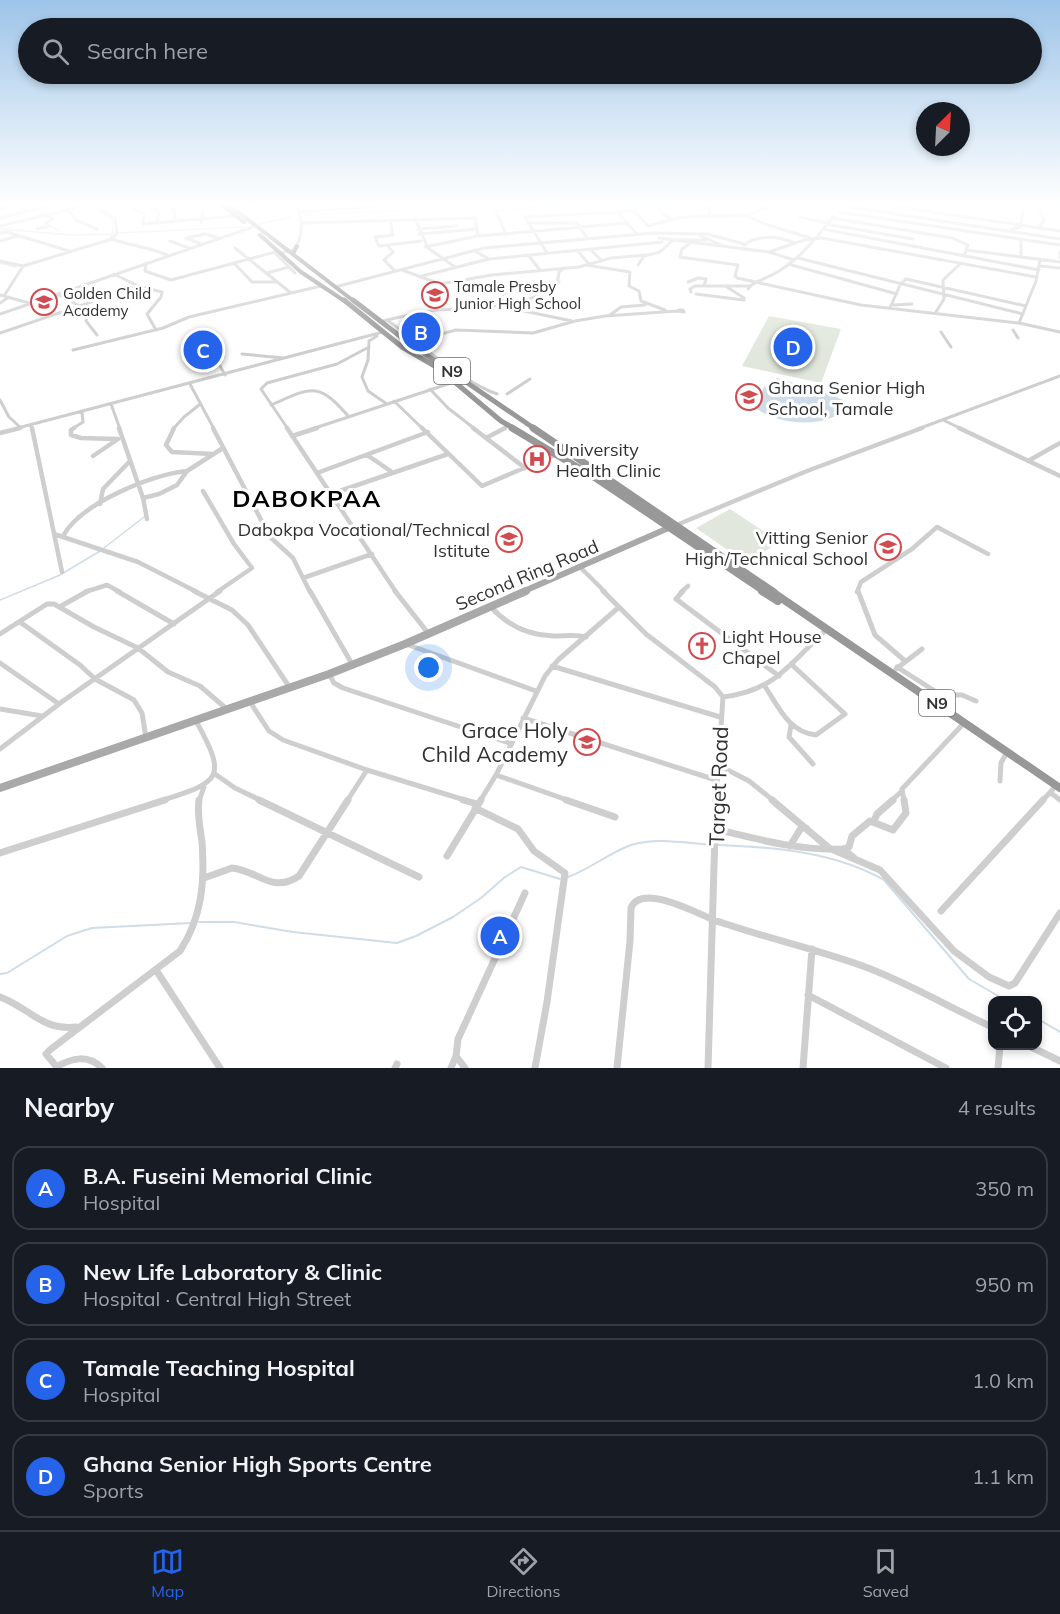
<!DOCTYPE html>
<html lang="en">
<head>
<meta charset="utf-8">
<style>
  :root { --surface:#171b24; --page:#242831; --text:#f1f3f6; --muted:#9ea1a6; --line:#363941; --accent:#2563eb }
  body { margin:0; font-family:Mulish,sans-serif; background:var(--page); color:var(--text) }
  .controls { position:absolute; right:18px; bottom:18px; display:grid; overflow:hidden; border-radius:12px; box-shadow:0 3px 9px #0003 }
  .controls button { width:54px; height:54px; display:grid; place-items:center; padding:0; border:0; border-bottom:2px solid var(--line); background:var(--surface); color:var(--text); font:30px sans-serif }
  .compass { position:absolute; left:916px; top:102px; width:54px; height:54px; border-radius:50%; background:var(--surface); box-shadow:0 3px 9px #0003; rotate:24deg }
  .you { position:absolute; left:429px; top:668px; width:21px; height:21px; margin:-15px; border:4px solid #fff; border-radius:50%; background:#1a73e8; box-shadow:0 0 0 9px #1a73e833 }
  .badge { display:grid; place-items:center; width:39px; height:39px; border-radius:50%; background:var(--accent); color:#fff; font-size:20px; font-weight:700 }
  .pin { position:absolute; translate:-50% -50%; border:3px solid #fff; box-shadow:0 2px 6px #0006 }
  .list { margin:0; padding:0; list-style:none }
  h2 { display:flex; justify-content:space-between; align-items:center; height:78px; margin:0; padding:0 24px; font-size:26px }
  h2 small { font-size:20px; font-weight:400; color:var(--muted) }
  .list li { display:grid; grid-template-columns:39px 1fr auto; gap:18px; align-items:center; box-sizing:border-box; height:84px; margin:0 12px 12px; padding:0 12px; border:2px solid var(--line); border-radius:18px }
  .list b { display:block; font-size:22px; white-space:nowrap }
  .list p { margin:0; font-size:20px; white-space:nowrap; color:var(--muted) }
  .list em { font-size:20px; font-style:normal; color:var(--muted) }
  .icon { flex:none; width:33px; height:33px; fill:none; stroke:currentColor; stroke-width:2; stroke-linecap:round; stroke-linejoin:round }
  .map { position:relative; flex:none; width:1060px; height:1068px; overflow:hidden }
  .search { position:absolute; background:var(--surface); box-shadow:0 3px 9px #0003; left:18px; right:18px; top:18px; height:66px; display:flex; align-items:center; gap:15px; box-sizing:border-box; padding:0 21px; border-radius:33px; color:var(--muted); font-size:22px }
  .sheet { height:462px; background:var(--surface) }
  nav { display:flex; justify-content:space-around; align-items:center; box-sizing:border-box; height:84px; border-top:2px solid var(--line); background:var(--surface); font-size:16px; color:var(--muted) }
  nav a { display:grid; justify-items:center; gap:3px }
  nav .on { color:var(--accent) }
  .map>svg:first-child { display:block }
  .green { fill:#e1e7dc }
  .water { fill:#cedde7 }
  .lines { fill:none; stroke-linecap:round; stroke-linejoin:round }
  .stream-far1 { stroke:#cedde7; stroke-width:1.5 }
  .stream { stroke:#cedde7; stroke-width:2 }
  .minor-far3 { stroke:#cecece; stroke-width:3 }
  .minor-far2 { stroke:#cecece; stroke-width:4.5 }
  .minor-far1 { stroke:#cecece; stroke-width:5 }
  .minor { stroke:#cecece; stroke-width:7 }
  .major-far1 { stroke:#a9a9a9; stroke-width:6 }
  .major { stroke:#a9a9a9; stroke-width:8 }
  .highway-far3 { stroke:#989898; stroke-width:4 }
  .highway-far2 { stroke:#989898; stroke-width:5 }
  .highway-far1 { stroke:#989898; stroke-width:7 }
  .highway { stroke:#989898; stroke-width:8 }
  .labels { text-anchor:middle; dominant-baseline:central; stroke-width:6; stroke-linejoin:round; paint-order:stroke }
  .far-poi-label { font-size:15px; fill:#313131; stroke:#fff; text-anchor:start }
  .shield { fill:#fff; stroke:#6f6f6f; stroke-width:1.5 }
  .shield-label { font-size:16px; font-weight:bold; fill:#313131 }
  .poi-label { font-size:18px; fill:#313131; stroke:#fff; text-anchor:start }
  .street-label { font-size:18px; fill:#313131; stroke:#fff }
  .near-poi-label { font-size:21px; fill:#313131; stroke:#fff; text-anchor:end }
  .near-street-label { font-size:21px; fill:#313131; stroke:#fff }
  .district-label { font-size:24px; font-weight:bold; letter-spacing:1.5px; fill:#000; stroke:#fff }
</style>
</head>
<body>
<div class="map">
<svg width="1060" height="1068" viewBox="0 0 1060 1068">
  <rect width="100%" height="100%" fill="#fff"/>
  <!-- green -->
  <path class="green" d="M769 316 841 329 821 383 742 366Z
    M730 509 780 542 746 563 696 528Z"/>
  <!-- water -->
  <path class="water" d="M777 378 825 392 845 401 847 406C831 430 776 425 756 408L764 387 770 385Z"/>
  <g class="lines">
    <!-- stream-far1 -->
    <path class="stream-far1" d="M605 202 616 203
      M630 204 672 205 685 202
      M89 206 112 219 113 234 109 239
      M305 215 401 210H512L576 202
      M259 224 292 217
      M48 225 59 231
      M0 229 71 235 113 234
      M119 233 243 227
      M0 263 16 267
      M104 548 144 517
      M0 600 60 575 100 551"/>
    <!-- stream -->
    <path class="stream" d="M718 845C774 847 835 852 884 880L969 979 1005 1000
      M568 877C590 869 609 853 631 845 657 837 685 843 711 845
      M199 922H234L293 932 397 943 416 936 453 917 481 898 505 877 521 867 560 879
      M0 974 7 973 67 936 92 928 191 923
      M1038 1019 1060 1032"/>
    <!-- minor-far3 -->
    <path class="minor-far3" d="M11 202 28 211 67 202
      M122 202 144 214 143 224 234 216
      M141 202 159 212 157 223
      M161 202 173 209 175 217 172 222
      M195 202 203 208 201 223
      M273 202H298
      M618 202H621
      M626 202 648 226
      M630 202H671
      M694 202 710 210 708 216
      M839 202 846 203
      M863 202 1060 231
      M946 202 948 206 956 207
      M962 202 966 206
      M1032 202 1040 209 1044 220 1039 228
      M1033 202 1060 205
      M91 204 115 218 117 233 112 239C131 246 149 247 167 255
      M438 204 482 206 486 204 483 202
      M843 206 1060 239
      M659 208 664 215 672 219
      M706 208 728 203 768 207
      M0 209 32 202
      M68 210 76 220 97 229
      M496 211 506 234
      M299 212 441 202
      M839 212 1060 245
      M618 213 636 233
      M745 215 765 224 810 238
      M800 217 827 223
      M0 218 28 211
      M832 218 952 238 968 245 964 256
      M415 219 428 248 455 267
      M390 220 393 235 375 237 379 246 421 241
      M302 223 475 218 478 236
      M528 223H577L587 238
      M826 224 913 239
      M0 226 100 202
      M647 226 683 217 748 215 779 202
      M37 229 48 226 46 223 53 219 45 215
      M418 229 457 226
      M823 229 1039 270
      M1011 230 1020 227 1024 205
      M0 233 7 232 69 251
      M419 234 477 229
      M699 235 721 245
      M659 238 769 252 794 260
      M678 240H706
      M1021 240V257L1060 262
      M0 241 17 236
      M170 241 189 248
      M690 243 682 249 680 257 738 265 735 276 737 278 861 305 1019 323 1060 332
      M201 244 186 238 205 234 218 238
      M744 245C759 234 779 236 795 243
      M388 246 393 252 384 260 395 271
      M425 247 478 236 628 223
      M235 248 291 293
      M590 249 601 260
      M577 250 589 264
      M966 250 1021 257
      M475 251 489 259 662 242
      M769 252 804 240 822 238 1036 277
      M1060 252V258
      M275 253 295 273
      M281 253 293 250C306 235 301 219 297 202
      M547 253 525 217 635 211
      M528 255 540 270
      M798 258 1023 314
      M0 261 23 266 112 239
      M146 263 145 271 171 280 279 251
      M234 263 252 282H277
      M788 264 897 294
      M586 265 630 272 629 286 639 291 641 301 665 310
      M638 265 644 256 660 252 673 240
      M1040 266 1060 268
      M402 270 440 284 492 275 579 267 611 258 646 255
      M267 273 289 267
      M114 274 138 286 162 292 161 297 147 314 156 330
      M422 276 489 259
      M688 282 698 278 706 279 704 286
      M335 287 484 248 653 233 707 234 744 244
      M727 287 744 298
      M748 289C753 281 763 280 772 275 798 262 815 239 833 217
      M691 292 690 289 695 286H749
      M57 294 89 311 86 321 97 335
      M696 294 744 300
      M0 295 29 303
      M4 296 23 266
      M501 300 512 303 524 311 572 321
      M501 301V296L509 290 559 282
      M0 303 9 297
      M894 305 912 304
      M890 308 900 285 906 279 1026 306
      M680 310H683L684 312 677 311Z
      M936 312 944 299 943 280 960 264
      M0 314 256 226
      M610 315 621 307 645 305
      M387 320C419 343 461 381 497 394
      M379 322C399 317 419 312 439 310 480 306 522 310 557 285L559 272 564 268
      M1019 323 1036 281 1040 259
      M400 330 408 323 407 316
      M1013 330 1018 338
      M941 332 951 347
      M0 333 138 286
      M377 336 369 341 368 360 362 377 368 391 387 404
      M415 341 456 330 533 333 575 321 605 316 677 311
      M73 350 163 328 189 317 321 286
      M242 354 284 358
      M220 366 225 375
      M190 384 214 429
      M430 389 448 408 475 429
      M507 394 530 379
      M0 400 9 417 21 428
      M394 401 423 429
      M111 404 120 429
      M271 405C312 387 318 381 349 417
      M945 421 962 429
      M31 425 32 429
      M14 429 383 332
      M72 429 83 422 82 412
      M173 429 184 417 199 405
      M288 429 261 389 267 383 337 364 369 347
      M312 429 454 382
      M502 429 508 426
      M918 429 1060 376"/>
    <!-- minor-far2 -->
    <path class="minor-far2" d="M32 428 62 572
      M74 428 71 430V435L81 438 117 439
      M119 428 143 498 147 519
      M174 428 166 445 172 452 213 454
      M213 428 270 537 293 558 310 592
      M287 428 396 592
      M422 428 482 486 557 454
      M473 428 525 468
      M959 428 1060 476
      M0 433 20 428
      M292 436 317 428
      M488 437 505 428
      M367 455 392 472
      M93 456 118 439
      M1028 461 1060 443
      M317 473 428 432
      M203 491 234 544 252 568 217 592
      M331 494 448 454
      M143 498 159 494 177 485 187 471 223 448
      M100 504 103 489 130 461
      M674 526 807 471 922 428
      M54 534 138 562 197 592
      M63 536C81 503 151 475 187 471
      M581 568 605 592
      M303 578 372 554
      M85 592 107 585 120 592
      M681 592 688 586
      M857 592 861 582 912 549 937 527 988 554"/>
    <!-- minor-far1 -->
    <path class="minor-far1" d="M117 591 174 624
      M194 591 232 610 248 625 290 688
      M310 591 352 664
      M395 591 428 633
      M603 591 646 634 715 687 723 697 716 801
      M683 591 676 599 779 676
      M858 591 875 635 904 660
      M61 606 88 591
      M491 607C507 625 529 635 553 636 565 636 575 634 586 637
      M20 622 80 665 95 679 134 700 142 713 146 738
      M0 634 47 604H54L94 627 138 648 168 672 200 686 228 710
      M406 644 536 691
      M0 663 59 704
      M552 666 720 717
      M897 667 941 695H962L976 701
      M896 669 922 649
      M329 674 334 683 343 688 509 743
      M766 688C779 708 790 733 816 735L845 714 791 664
      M723 697C775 691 790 663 826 630
      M250 702 269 731 283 740 367 770 468 801
      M0 709 42 716
      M523 718 716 780
      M791 725 789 737 813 764
      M0 749 63 701 220 591
      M718 765 749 781 774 801
      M215 774 235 788 262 801
      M496 775 570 801
      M1000 781 1001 763 1007 752
      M1051 793 1060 800
      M160 801C219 782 229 780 196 721
      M199 801 204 787
      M347 801 367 770
      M480 801 496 775 545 676 558 660 618 608
      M891 801 902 791
      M904 801 902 789 965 722
      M1042 801 1056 786"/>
    <!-- minor -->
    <path class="minor" d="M259 800 419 877
      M463 800 477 804
      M566 800 615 817
      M772 800 829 848 880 870 954 951 989 977 1009 986 1015 983 1060 913
      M475 808 518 829 534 851 565 873 547 1002 535 1068
      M874 821 877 814 893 800
      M715 829C757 839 799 851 843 849L854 858
      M790 846 801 828H806
      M843 849 849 847 852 836 870 821 893 830 906 813 904 800
      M0 853 165 800
      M447 856 481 800
      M204 878 232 868C259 871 272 894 299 876L348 800
      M941 911 1043 800
      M156 970 220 1068
      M808 995 946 1068
      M0 997C30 1008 42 1031 76 1027
      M1029 1046 1060 1061
      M56 1066 46 1054 51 1049 180 951C202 917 205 882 202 842 200 828 197 814 199 800
      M56 1067C72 1058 88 1054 102 1068
      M395 1068 397 1064
      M451 1068 456 1056
      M465 1068 456 1056 458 1039 525 893
      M617 1068 630 941 631 908C641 882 698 914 714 920 765 938 817 949 868 968 910 984 951 1008 992 1027
      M708 1068 716 800
      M803 1068 812 949
      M998 1068 1000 1046"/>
    <!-- major-far1 -->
    <path class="major-far1" d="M522 592 673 526"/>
    <!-- major -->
    <path class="major" d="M0 788 329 674 405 644 526 591"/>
    <!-- highway-far3 -->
    <path class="highway-far3" d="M218 202 244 222
      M225 202 355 302
      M260 235 301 272 346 302
      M293 254 297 246"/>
    <!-- highway-far2 -->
    <path class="highway-far2" d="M344 300 402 347 438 368 501 421 515 429
      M353 300 409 343 535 429"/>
    <!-- highway-far1 -->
    <path class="highway-far1" d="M512 428 597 479 765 592
      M533 428 774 592"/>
    <!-- highway -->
    <path class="highway" d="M762 591 778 601
      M771 591 1060 788"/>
  </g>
  <!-- sky -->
  <linearGradient id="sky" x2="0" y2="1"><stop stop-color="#9dc4e8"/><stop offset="0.58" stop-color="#fff"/><stop offset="1" stop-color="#fff" stop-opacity="0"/></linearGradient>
  <rect width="1060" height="351" fill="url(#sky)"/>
  <!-- icons -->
  <defs>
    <symbol id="school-ring" viewBox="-11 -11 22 22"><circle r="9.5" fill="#fff" stroke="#d14b4f" stroke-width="1.5"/><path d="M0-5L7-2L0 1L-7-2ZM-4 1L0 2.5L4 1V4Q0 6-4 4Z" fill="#d14b4f"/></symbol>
    <symbol id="hospital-ring" viewBox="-11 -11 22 22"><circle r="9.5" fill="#fff" stroke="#d14b4f" stroke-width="1.5"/><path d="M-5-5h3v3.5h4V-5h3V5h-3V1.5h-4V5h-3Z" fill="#d14b4f"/></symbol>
    <symbol id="church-ring" viewBox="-11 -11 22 22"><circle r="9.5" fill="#fff" stroke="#d14b4f" stroke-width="1.5"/><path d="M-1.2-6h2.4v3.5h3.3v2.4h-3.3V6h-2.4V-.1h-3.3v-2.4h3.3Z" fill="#d14b4f"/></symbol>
  </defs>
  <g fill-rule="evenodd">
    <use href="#school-ring" x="420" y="280" width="30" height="30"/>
    <use href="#school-ring" x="29" y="287" width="30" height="30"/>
    <use href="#school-ring" x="734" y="382" width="30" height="30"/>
    <use href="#hospital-ring" x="522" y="444" width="30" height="30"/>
    <use href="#school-ring" x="494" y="524" width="30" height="30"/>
    <use href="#school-ring" x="873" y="532" width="30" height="30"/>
    <use href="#church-ring" x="687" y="631" width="30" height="30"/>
    <use href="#school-ring" x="572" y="727" width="30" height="30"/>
  </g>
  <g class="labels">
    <!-- far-poi labels -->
    <g class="far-poi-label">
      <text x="454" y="286">Tamale Presby<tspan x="454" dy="17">Junior High School</tspan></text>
      <text x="63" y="293">Golden Child<tspan x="63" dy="17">Academy</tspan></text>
    </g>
    <!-- shield labels -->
    <g class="shield">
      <rect x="434" y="358" width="36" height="26" rx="4.5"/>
      <rect x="919" y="690" width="36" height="26" rx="4.5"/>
    </g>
    <g class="shield-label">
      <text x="452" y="371">N9</text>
      <text x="937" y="703">N9</text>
    </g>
    <!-- poi labels -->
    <g class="poi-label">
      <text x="768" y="387">Ghana Senior High<tspan x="768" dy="21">School, Tamale</tspan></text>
      <text x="556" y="449">University<tspan x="556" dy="21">Health Clinic</tspan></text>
      <text x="490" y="529" text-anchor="end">Dabokpa Vocational/Technical<tspan x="490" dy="21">Istitute</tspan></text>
      <text x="868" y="537" text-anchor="end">Vitting Senior<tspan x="868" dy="21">High/Technical School</tspan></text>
      <text x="722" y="636">Light House<tspan x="722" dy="21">Chapel</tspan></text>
    </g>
    <!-- street labels -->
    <g class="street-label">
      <text transform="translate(527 575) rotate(-23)">Second Ring Road</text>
    </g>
    <!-- near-poi labels -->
    <g class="near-poi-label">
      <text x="568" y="730">Grace Holy<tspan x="568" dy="24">Child Academy</tspan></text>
    </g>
    <!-- near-street labels -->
    <g class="near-street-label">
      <text transform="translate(718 786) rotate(-88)">Target Road</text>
    </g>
    <!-- district labels -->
    <g class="district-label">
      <text x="307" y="498">DABOKPAA</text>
    </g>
  </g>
</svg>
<div class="controls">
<button><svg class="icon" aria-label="locate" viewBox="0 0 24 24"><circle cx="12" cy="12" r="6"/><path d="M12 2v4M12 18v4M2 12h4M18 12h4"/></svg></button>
</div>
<svg class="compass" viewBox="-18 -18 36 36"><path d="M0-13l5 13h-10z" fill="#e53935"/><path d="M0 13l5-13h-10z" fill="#9ea1a6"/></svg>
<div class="you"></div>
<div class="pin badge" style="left:500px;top:936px">A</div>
<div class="pin badge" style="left:421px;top:332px">B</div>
<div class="pin badge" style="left:203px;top:350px">C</div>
<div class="pin badge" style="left:793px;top:347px">D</div>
<div class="search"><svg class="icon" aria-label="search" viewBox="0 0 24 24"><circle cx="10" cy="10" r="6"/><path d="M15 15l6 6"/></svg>Search here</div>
</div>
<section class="sheet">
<h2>Nearby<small>4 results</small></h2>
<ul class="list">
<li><span class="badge">A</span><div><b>B.A. Fuseini Memorial Clinic</b><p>Hospital</p></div><em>350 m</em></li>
<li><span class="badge">B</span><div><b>New Life Laboratory &amp; Clinic</b><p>Hospital · Central High Street</p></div><em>950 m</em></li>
<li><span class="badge">C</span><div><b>Tamale Teaching Hospital</b><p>Hospital</p></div><em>1.0 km</em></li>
<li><span class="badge">D</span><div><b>Ghana Senior High Sports Centre</b><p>Sports</p></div><em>1.1 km</em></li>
</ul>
</section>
<nav>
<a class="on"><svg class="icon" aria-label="map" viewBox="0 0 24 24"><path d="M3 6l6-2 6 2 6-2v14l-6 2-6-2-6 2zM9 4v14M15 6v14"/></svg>Map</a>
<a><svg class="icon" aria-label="directions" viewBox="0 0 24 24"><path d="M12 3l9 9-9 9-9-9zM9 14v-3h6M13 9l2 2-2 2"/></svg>Directions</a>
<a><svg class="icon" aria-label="saved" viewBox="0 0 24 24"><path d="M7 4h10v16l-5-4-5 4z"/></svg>Saved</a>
</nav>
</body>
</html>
